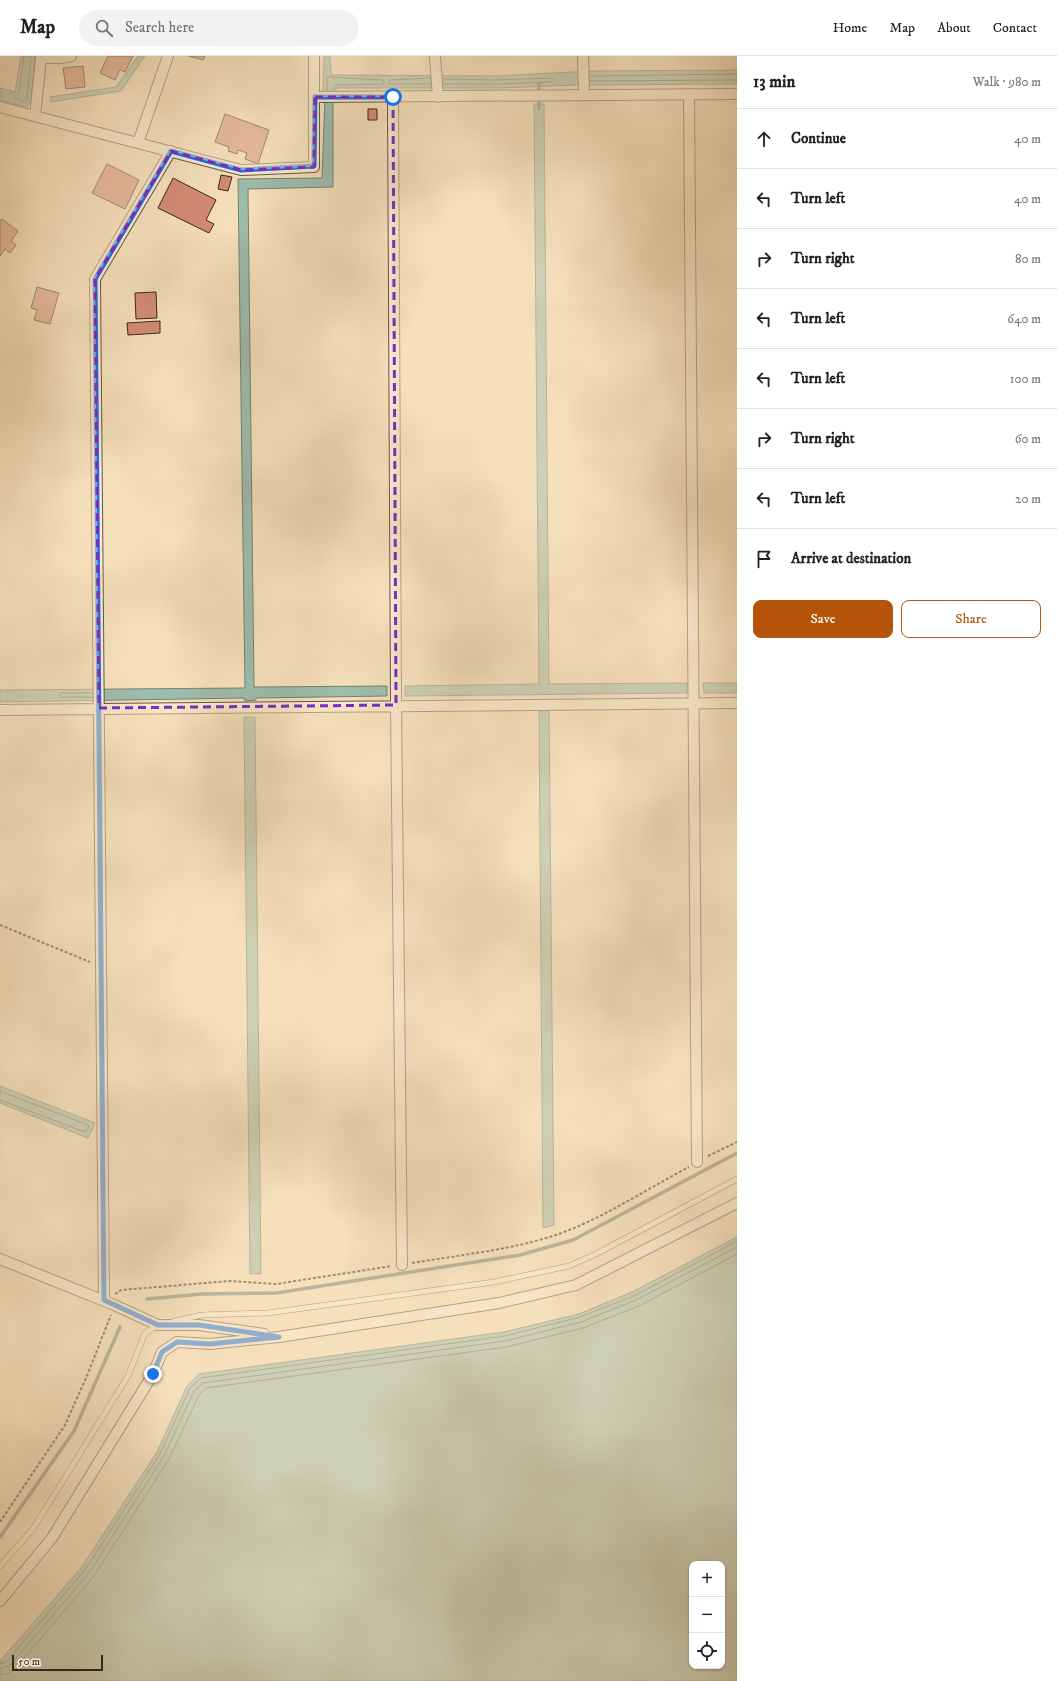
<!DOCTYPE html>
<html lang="en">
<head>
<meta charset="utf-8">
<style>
  :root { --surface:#fff; --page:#f2f2f2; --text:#202124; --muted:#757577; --line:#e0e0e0; --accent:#b45309 }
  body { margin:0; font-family:"IM FELL DW Pica",serif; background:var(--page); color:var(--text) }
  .controls { position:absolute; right:12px; bottom:12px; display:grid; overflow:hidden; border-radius:8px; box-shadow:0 1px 3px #0004 }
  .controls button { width:36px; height:36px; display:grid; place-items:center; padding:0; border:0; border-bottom:1px solid var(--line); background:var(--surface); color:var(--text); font:20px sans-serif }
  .scale { position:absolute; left:12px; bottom:10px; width:91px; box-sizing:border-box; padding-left:4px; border:2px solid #35291f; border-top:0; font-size:11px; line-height:14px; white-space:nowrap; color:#35291f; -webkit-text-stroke:3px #f9ebd3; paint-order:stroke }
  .stop { position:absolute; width:12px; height:12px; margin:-9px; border:3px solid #1a73e8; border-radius:50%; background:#fff }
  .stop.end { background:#1a73e8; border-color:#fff; box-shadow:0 1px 4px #0008 }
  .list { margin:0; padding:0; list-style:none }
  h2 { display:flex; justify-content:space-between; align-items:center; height:52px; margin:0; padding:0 16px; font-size:17px }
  h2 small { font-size:13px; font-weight:400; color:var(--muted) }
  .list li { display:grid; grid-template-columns:26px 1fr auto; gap:12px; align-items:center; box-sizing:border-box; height:60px; padding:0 16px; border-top:1px solid var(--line) }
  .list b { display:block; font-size:15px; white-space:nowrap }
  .list em { font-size:13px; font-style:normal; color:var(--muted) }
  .actions { display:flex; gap:8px; padding:12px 16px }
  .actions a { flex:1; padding:9px 0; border:1px solid var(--accent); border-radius:8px; text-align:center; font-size:14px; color:var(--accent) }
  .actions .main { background:var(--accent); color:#fff }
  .icon { flex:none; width:22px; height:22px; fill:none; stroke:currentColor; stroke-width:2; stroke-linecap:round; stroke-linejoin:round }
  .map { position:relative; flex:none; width:737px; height:1625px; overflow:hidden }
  header { display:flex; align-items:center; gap:24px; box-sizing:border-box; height:56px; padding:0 20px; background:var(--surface); border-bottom:1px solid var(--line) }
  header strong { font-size:19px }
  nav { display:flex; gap:22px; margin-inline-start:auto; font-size:14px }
  .search { width:280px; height:36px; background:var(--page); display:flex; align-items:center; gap:10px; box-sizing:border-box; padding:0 14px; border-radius:22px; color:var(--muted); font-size:15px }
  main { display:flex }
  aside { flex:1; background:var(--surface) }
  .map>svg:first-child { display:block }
  .water { fill:#9dbdad; stroke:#738274; fill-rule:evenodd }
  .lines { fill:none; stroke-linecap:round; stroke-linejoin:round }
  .shore { stroke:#697366; stroke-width:1 }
  .stream { stroke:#738274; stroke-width:3.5 }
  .building { fill:#d48c75; stroke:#35291f }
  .lane-casing { stroke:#655746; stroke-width:6 }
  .street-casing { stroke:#655746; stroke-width:12 }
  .path { stroke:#35291f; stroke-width:2; stroke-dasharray:3 2; stroke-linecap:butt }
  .lane { stroke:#f9ebd3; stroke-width:5 }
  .street { stroke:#f9ebd3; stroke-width:10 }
  .route { stroke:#1a73e8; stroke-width:5 }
  .marked { fill:none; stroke:#7b2cbf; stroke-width:3; stroke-dasharray:8 5; stroke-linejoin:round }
</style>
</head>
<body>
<header>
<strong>Map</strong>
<div class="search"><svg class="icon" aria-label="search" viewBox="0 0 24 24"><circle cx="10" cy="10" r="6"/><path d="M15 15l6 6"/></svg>Search here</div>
<nav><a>Home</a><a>Map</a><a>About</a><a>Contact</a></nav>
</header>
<main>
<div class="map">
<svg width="737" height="1625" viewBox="0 0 737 1625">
  <rect width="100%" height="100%" fill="#f6e0bc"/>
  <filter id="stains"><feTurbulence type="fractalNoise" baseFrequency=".005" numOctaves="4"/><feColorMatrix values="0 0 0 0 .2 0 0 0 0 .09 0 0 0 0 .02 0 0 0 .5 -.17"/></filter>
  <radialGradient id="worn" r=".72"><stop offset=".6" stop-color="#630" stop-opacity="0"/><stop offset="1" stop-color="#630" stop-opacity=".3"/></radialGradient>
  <!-- water -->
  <path class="water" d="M21 0H35L31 44 27 51 0 44V32L15 36Z
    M138 0H145L121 35 51 46 50 41 116 31Z
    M324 0H330L331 16 332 19 495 20 592 15 737 14V28L577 29 501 32H336L333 39V131L248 133 254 631 387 630V640L256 642V644L245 645 244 642 0 646V634L245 632 238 123 322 122 325 42 323 34Z
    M534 48H544L549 628 687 627V637L405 640V630L539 628Z
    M703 627H737V637H704Z
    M539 655H549L554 1169 543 1172Z
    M244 661H255L261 1218H250Z
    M0 1030 95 1067 88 1082 0 1047Z
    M737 1181V1625H0V1605L81 1512 157 1396 187 1330 199 1318 504 1276 579 1258 632 1236ZM692 1508H722V1610H692Z"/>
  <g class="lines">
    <!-- shore -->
    <path class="shore" d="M24 0 19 36 14 42 24 46 27 43 31 0
      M590 20 737 18
      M431 22 390 24 388 26 390 28H431
      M443 23 495 24 551 22 553 24 551 26 501 28H443
      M590 25 737 24
      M327 35V23L328 21 383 24 384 26 383 28 336 29 331 35
      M93 637H61L59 639 61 641H93
      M0 1035 88 1069 89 1071 85 1076 0 1044
      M0 1608 7 1605 85 1514 160 1398 190 1332 201 1322 505 1280 580 1261 634 1240 737 1185
      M0 1613 10 1609 89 1517 164 1400 194 1335 203 1327 505 1285 581 1266 636 1244 737 1191
      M0 1619 7 1618 15 1613 94 1520 169 1403 199 1339 206 1332 506 1291 583 1272 639 1250 737 1198"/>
    <!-- stream -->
    <path class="stream" d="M539 27V53
      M147 1243 202 1238 276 1237 520 1199 573 1184 737 1097
      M0 1481 74 1375 120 1271"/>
  </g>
  <!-- building -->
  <path class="building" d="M108 0H133L125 16 120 14 115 24 100 17Z
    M189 0H205L203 4Z
    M83 10 85 31 66 33 63 12Z
    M368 53H377V64H368Z
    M225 58 269 74 258 108 245 103 247 97 238 94 237 98 228 95 229 91 215 86Z
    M107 108 139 124 125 153 92 137Z
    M221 119 232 121 228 135 218 133Z
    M173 122 216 144 206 164 214 168 209 177 158 152Z
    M2 163 18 175 11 185 16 189 10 197 5 193 0 200V165Z
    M37 231 59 237 50 268 34 264 37 254 31 252Z
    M156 236 157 262 136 263 135 237Z
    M160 265V277L128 279 127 267Z"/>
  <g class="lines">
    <defs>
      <path id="lane" d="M174 1265 202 1259 268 1257 494 1226 569 1210 596 1198 737 1123
        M0 1510 33 1473 128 1320 145 1277 158 1269"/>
      <path id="street" d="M435 0 438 41
        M583 0 584 39
        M689 38 697 1106
        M315 41 737 38
        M393 41 396 649 402 1209
        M0 51 241 114 314 111V0
        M35 60 41 2H61L71 0
        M138 87 168 0
        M0 654 737 647
        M0 1203 112 1248 158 1269H199L264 1278
        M104 1244 95 223 171 95
        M0 1545 52 1482 153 1318 162 1296 177 1286 210 1288 279 1281 499 1247 576 1229 737 1147"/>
    </defs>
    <!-- lane casing -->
    <use href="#lane" class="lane-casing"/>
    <!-- street casing -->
    <use href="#street" class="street-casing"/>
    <!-- path -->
    <path class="path" d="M0 869 90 906
      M708 1100 737 1086
      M412 1207C460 1199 510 1194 556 1179 602 1163 645 1134 689 1111
      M115 1238 121 1234 230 1225 276 1228 392 1210
      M0 1466 65 1369 86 1322 111 1259"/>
    <!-- lane -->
    <use href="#lane" class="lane"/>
    <!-- street -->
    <use href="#street" class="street"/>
  </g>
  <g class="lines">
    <!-- route -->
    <path class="route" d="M153 1318 162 1296 177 1286 210 1288 279 1281 199 1269H158L104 1244 95 223 171 95 241 114 314 110 315 41H393"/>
  </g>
  <!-- marked area -->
  <path d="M0 0H737V1625H0ZM315 41H393L396 649 99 652 95 223 171 95 241 114 314 111Z" fill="#f6e0bc" fill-opacity=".55" fill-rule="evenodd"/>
  <path class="marked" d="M315 41H393L396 649 99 652 95 223 171 95 241 114 314 111Z"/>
  <rect width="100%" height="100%" filter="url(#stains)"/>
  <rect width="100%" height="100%" fill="url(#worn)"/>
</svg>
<div class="controls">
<button>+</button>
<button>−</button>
<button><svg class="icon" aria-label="locate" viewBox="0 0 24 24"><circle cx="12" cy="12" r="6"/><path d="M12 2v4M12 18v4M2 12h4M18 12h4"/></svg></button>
</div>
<div class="scale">50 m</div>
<div class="stop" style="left:393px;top:41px"></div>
<div class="stop end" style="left:153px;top:1318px"></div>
</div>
<aside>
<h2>13 min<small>Walk · 980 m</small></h2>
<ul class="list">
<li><svg class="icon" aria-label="ahead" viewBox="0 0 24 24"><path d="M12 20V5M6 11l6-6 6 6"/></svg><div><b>Continue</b></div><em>40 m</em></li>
<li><svg class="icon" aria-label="left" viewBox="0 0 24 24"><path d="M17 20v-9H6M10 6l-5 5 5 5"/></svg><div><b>Turn left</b></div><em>40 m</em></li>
<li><svg class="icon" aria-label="right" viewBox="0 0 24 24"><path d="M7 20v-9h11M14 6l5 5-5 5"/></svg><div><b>Turn right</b></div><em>80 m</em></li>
<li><svg class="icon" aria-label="left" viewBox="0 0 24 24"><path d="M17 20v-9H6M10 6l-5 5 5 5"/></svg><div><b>Turn left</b></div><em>640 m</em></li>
<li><svg class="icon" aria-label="left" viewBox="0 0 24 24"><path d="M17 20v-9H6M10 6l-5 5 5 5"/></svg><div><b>Turn left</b></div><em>100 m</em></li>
<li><svg class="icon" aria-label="right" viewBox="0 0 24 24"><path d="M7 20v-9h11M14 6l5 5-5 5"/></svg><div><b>Turn right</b></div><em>60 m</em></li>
<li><svg class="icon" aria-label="left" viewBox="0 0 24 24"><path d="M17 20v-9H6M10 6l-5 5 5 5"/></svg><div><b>Turn left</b></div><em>20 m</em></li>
<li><svg class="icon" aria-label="arrive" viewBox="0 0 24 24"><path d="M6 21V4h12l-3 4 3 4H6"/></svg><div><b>Arrive at destination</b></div></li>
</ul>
<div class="actions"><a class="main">Save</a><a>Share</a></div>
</aside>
</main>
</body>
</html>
